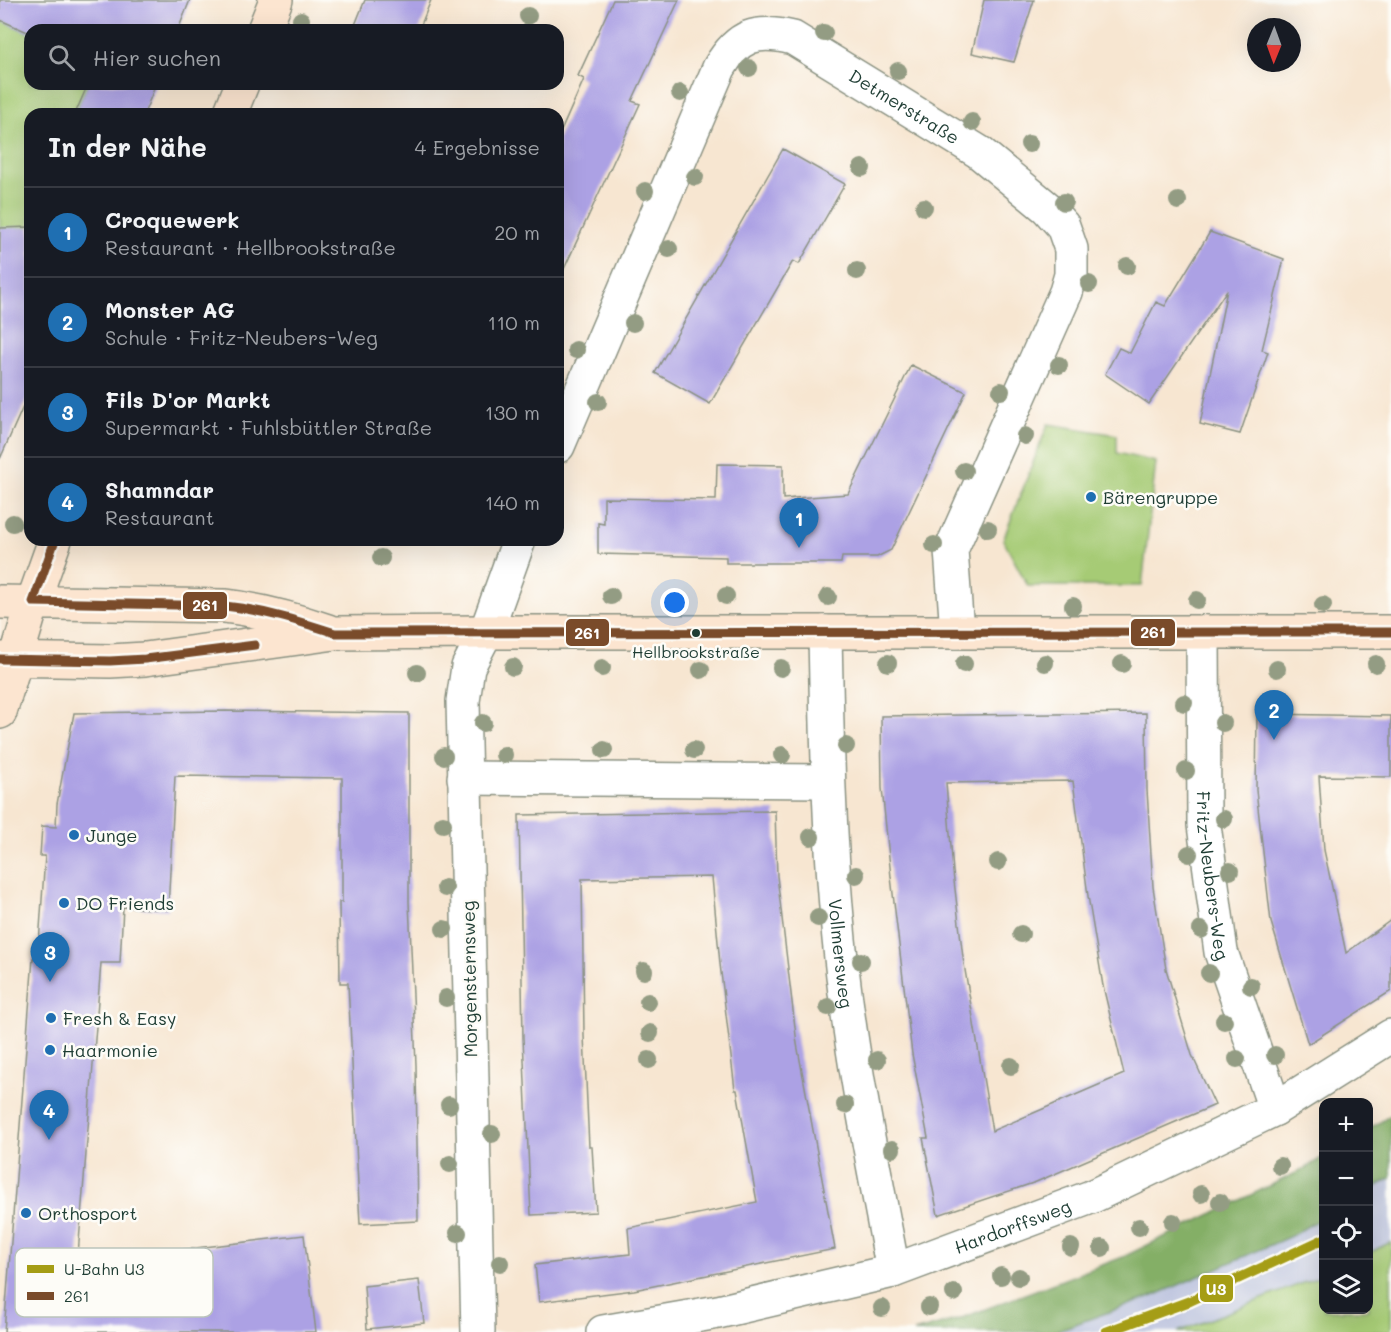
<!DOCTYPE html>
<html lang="de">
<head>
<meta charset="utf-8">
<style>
  :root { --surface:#171b24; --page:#20242c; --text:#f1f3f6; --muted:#9ea1a6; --line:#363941; --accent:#1f6fb2 }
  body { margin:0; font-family:Mali,sans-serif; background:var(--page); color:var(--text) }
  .controls { position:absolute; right:18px; bottom:18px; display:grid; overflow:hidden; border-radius:12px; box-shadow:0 6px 24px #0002 }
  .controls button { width:54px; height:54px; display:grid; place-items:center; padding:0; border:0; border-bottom:2px solid var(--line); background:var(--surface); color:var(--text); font:30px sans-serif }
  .compass { position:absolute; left:1247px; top:18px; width:54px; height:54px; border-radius:50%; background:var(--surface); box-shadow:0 6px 24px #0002; rotate:181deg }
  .you { position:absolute; left:675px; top:603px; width:21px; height:21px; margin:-15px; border:4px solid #fff; border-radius:50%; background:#1a73e8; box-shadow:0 0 0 9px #1a73e833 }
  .badge { display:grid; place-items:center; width:39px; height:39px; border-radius:50%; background:var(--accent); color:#fff; font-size:20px; font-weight:700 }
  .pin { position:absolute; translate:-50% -50px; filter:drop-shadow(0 2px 3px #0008) }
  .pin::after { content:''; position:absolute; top:32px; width:21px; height:18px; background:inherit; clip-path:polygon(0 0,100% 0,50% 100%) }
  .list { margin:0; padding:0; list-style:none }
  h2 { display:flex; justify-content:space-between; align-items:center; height:78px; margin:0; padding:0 24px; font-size:26px }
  h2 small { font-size:20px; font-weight:400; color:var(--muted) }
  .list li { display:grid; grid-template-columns:39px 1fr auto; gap:18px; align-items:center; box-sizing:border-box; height:90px; padding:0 24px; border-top:2px solid var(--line) }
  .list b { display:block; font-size:22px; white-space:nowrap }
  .list p { margin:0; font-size:20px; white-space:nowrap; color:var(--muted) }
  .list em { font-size:20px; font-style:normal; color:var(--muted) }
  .icon { flex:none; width:33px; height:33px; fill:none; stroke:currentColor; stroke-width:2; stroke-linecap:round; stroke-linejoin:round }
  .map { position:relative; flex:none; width:1391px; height:1332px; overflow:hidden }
  .search { position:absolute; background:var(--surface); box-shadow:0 6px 24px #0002; left:24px; top:24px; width:540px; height:66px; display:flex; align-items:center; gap:15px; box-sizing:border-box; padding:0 21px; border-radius:18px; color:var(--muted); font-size:22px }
  .panel { position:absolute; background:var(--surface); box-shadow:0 6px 24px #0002; left:24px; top:108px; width:540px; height:438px; border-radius:18px }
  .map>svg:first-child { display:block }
  .industrial { fill:#bcc3de }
  .green { fill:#a6cb75; stroke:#628454; stroke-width:1.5 }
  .forest { fill:#84af66; stroke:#52764d; stroke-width:1.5 }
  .building { fill:#aca1e4; fill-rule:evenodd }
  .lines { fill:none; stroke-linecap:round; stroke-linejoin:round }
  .street-casing { stroke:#8b9282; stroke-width:36 }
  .secondary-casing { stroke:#8b9282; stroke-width:36 }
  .street { stroke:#fff; stroke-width:33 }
  .secondary { stroke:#fce5d0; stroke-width:33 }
  .bus-1-casing { stroke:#fdfcf7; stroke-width:14 }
  .bus-1 { stroke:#7a4b2a; stroke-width:9 }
  .metro-1-casing { stroke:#fdfcf7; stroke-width:15 }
  .metro-1 { stroke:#a59d15; stroke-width:10 }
  .tree { fill:#939c83 }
  .poi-dot { fill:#1f6fb2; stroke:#fdfcf7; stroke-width:2 }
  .bus-dot { fill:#1f3d34; stroke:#fdfcf7; stroke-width:2 }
  .labels { text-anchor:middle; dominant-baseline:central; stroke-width:5; stroke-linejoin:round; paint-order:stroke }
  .bus-label { font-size:16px; fill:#1f3d34; stroke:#fdfcf7 }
  .street-label { font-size:18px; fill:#1f3d34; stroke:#fdfcf7 }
  .poi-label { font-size:18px; fill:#1f3d34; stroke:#fdfcf7; text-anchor:start }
  .key { fill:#fdfcf7; stroke:#bac3bc; stroke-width:1.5 }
  .key-label { font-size:16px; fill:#1f3d34 }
  .line-badge { stroke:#fdfcf7; stroke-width:2 }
  .badge-label { font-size:16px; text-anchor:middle; font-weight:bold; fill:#fff }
</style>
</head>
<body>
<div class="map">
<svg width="1391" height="1332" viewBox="0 0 1391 1332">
  <rect width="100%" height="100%" fill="#fdfcf7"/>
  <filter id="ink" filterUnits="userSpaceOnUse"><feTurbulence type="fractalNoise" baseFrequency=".0167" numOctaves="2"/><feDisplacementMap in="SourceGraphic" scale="12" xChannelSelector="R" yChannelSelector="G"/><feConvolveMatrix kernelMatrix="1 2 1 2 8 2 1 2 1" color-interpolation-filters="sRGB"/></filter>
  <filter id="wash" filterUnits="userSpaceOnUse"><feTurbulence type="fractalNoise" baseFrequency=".008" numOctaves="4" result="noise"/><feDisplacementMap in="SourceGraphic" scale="24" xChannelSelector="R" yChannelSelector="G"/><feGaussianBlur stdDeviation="1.35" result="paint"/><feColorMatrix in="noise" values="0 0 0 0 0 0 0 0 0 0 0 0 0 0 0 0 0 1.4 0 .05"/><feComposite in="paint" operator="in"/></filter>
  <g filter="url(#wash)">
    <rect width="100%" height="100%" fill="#f7e6d1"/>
    <!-- industrial -->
    <path class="industrial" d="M1391 1178V1242L1369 1253V1191Z
      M1323 1217V1275L1307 1282 1178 1332H1053L1151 1297 1291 1236Z"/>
    <!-- green -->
    <path class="green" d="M0 20 30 33V84H88L75 114H30V224L27 231H0Z
      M1048 424 1117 435V453L1156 462 1142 586H1028L1003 540Z
      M1391 1242V1332H1178L1323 1275 1324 1310H1368L1369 1253Z"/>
    <!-- forest -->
    <path class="forest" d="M1391 1115V1178L1369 1191V1129Z
      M1323 1157V1217L1291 1236 1151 1297 1053 1332H914L959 1319 1123 1257 1304 1169Z"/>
    <g id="blocks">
      <!-- building -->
      <path class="building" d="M0 0H190L178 30H30V33L0 20Z
        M365 0H431L419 30H353Z
        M613 0H679L632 101 640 104 558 282V138L584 79 578 76Z
        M984 0H1034L1014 62 972 53Z
        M88 84H156L144 114H75Z
        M783 149 845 184 799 264 793 261 710 404 655 373Z
        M30 227V391L0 459V228Z
        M1210 232 1284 259 1262 350 1268 352 1240 434 1200 424 1227 290 1149 404 1105 374 1119 348 1130 353 1156 302 1165 306Z
        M911 365 966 392 891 550 877 557H842L841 563H726V557L598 554V523L604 524V498L716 500 717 464 783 465V499L848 494Z
        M226 711 409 713V902L416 1065 418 1221 360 1224 348 983H340L339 902H342V778L175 776 168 910 123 907 120 963H101L75 1293 149 1285 146 1254 304 1235 316 1332H4L33 958H38L45 856H40L42 826 56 827 57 804 74 713Z
        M1146 713 1147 790 1153 887 1166 969 1192 1055 1215 1105 1036 1182 938 1215 923 1138H928L912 1054 891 877 882 788 881 716ZM1073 781 1088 896 1103 986 1124 1074 992 1131 963 958 953 872 946 783Z
        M1257 714 1391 716V777L1319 776 1324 850 1346 953 1391 920V991L1308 1044 1271 922 1256 790Z
        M775 811 777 876 797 1044 835 1249 634 1290 539 1302 535 1265 630 1254 628 1228 757 1202 737 1090H735L720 964 712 877 582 879 584 1036 589 1147H592L596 1212 531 1215 523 1038 519 815Z
        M419 1280 424 1323 367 1329 364 1286Z"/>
    </g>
  </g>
  <g filter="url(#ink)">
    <use href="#blocks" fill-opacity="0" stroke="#8b9282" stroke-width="1.5"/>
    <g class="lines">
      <defs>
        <g id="street">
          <path id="s1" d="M558 446 719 68C738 35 756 29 793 38L979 152 1047 208 1063 226 1071 249V275L1066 292 951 550 957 632"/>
          <path id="s2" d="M825 632C827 741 829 850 841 958 852 1063 874 1167 893 1271"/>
          <path id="s3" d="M1203 632 1204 825 1221 952 1275 1109"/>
          <path d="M464 778 828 781"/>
          <path d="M478 1332 463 701 468 667 486 632 519 540"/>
          <path id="s4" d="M603 1332 718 1312 893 1271 1091 1197 1275 1109 1391 1036"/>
        </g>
        <path id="secondary" d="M264 30 276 0
          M230 114 242 84
          M0 602 225 606C261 610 293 619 328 631
          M0 659 110 661 145 659 335 633 486 632H1391
          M0 712 33 602 55 540"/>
      </defs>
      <!-- street casing -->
      <use href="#street" class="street-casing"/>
      <!-- secondary casing -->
      <use href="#secondary" class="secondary-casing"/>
      <!-- street -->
      <use href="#street" class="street"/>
      <!-- secondary -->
      <use href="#secondary" class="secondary"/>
      <defs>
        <path id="bus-1" d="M55 540 33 602 225 606C264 610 298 621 335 633L1391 632
          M0 659 110 661 145 659 255 645"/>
      </defs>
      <!-- bus-1 casing -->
      <use href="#bus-1" class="bus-1-casing"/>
      <!-- bus-1 -->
      <use href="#bus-1" class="bus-1"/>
      <defs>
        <path id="metro-1" d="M1106 1332 1190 1301 1324 1239"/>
      </defs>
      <!-- metro-1 casing -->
      <use href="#metro-1" class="metro-1-casing"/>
      <!-- metro-1 -->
      <use href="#metro-1" class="metro-1"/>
    </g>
    <!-- trees -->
    <g class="tree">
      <circle cx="528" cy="16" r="9"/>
      <circle cx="301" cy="20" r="9"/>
      <circle cx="824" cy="33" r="9"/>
      <circle cx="749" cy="68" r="9"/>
      <circle cx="898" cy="71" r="9"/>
      <circle cx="680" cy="93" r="9"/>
      <circle cx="972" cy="122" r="9"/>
      <circle cx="1029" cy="144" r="9"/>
      <circle cx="862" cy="168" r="9"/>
      <circle cx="695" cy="177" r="9"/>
      <circle cx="645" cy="191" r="9"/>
      <circle cx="1178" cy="201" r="9"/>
      <circle cx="1064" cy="202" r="9"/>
      <circle cx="924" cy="207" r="9"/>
      <circle cx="669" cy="249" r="9"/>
      <circle cx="1127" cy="266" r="9"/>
      <circle cx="857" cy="271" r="9"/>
      <circle cx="1089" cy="284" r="9"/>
      <circle cx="633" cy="323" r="9"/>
      <circle cx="576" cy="350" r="9"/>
      <circle cx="1059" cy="365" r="9"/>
      <circle cx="1001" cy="391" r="9"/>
      <circle cx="598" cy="402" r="9"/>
      <circle cx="1025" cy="436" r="9"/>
      <circle cx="964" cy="471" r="9"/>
      <circle cx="13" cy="523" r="9"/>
      <circle cx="988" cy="529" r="9"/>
      <circle cx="934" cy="545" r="9"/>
      <circle cx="381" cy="558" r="9"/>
      <circle cx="611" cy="596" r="9"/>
      <circle cx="726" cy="596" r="9"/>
      <circle cx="828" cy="597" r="9"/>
      <circle cx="1197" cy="600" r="9"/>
      <circle cx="1323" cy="605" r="9"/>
      <circle cx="1073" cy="606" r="9"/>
      <circle cx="888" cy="663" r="9"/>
      <circle cx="1045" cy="663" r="9"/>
      <circle cx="964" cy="664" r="9"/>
      <circle cx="1122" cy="664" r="9"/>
      <circle cx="1376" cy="664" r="9"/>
      <circle cx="513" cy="667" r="9"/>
      <circle cx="602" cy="668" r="9"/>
      <circle cx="781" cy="668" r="9"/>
      <circle cx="1277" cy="669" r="9"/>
      <circle cx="701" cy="670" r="9"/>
      <circle cx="417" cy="673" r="9"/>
      <circle cx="1184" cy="703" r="9"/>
      <circle cx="483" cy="723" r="9"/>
      <circle cx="1223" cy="723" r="9"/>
      <circle cx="846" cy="746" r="9"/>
      <circle cx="604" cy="750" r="9"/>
      <circle cx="694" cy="750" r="9"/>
      <circle cx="504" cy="755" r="9"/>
      <circle cx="782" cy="755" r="9"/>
      <circle cx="444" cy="756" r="9"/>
      <circle cx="1186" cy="771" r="9"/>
      <circle cx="1224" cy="819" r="9"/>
      <circle cx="443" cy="824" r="9"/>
      <circle cx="811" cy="837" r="9"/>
      <circle cx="1189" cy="854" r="9"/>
      <circle cx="998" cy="862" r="9"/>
      <circle cx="1230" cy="871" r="9"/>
      <circle cx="856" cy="875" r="9"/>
      <circle cx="445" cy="888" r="9"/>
      <circle cx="818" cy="918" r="9"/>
      <circle cx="444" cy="929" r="9"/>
      <circle cx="1201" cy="930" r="9"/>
      <circle cx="1021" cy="934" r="9"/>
      <circle cx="861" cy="961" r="9"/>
      <circle cx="644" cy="971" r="9"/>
      <circle cx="1209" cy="973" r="9"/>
      <circle cx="1251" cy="986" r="9"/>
      <circle cx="446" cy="998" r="9"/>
      <circle cx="648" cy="1002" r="9"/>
      <circle cx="828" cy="1007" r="9"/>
      <circle cx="1224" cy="1021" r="9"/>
      <circle cx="650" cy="1033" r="9"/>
      <circle cx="1275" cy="1055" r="9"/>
      <circle cx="1237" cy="1059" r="9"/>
      <circle cx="649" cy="1060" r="9"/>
      <circle cx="877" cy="1060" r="9"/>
      <circle cx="1011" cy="1066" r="9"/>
      <circle cx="449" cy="1105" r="9"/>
      <circle cx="845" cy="1105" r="9"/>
      <circle cx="492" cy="1134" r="9"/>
      <circle cx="892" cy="1149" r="9"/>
      <circle cx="450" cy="1164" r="9"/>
      <circle cx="1280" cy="1166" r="9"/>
      <circle cx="1201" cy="1194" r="9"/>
      <circle cx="1220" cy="1202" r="9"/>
      <circle cx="1173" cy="1222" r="9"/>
      <circle cx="1139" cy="1227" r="9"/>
      <circle cx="458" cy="1233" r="9"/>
      <circle cx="1071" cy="1247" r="9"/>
      <circle cx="1102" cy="1248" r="9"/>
      <circle cx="500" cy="1263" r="9"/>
      <circle cx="1001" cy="1276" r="9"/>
      <circle cx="1019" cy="1277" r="9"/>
      <circle cx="954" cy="1293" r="9"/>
      <circle cx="929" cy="1307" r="9"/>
      <circle cx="882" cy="1308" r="9"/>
    </g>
  </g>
  <!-- markers -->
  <g class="poi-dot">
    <circle cx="1091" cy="497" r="6"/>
    <circle cx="74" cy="835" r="6"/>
    <circle cx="64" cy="903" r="6"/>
    <circle cx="51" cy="1018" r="6"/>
    <circle cx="50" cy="1050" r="6"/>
    <circle cx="26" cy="1213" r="6"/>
  </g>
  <circle class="bus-dot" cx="696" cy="633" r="5"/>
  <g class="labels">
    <!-- bus labels -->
    <g class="bus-label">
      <text x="696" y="651">Hellbrookstraße</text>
    </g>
    <!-- street labels -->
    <g class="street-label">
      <text stroke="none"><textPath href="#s1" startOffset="630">Detmerstraße</textPath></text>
      <text stroke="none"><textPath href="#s3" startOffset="244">Fritz-Neubers-Weg</textPath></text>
      <text stroke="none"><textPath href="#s2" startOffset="322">Vollmersweg</textPath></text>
      <text transform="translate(469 979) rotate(-91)">Morgensternsweg</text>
      <text stroke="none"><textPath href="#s4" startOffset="424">Hardorffsweg</textPath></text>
    </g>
    <!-- poi labels -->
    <g class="poi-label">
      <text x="1103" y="497">Bärengruppe</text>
      <text x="86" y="835">Junge</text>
      <text x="76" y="903">DO Friends</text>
      <text x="63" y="1018">Fresh &amp; Easy</text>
      <text x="62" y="1050">Haarmonie</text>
      <text x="38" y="1213">Orthosport</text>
    </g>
  </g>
  <!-- legend -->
  <rect x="15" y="1248" width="198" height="69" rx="9" class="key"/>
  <rect x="27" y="1265" width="27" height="8" fill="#a59d15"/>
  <rect x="27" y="1292" width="27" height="8" fill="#7a4b2a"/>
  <g class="key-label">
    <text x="64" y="1275">U-Bahn U3</text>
    <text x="64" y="1302">261</text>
  </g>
  <g class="line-badge">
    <rect x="182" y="591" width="46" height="29" rx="6" fill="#7a4b2a"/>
    <rect x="1130" y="618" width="46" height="29" rx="6" fill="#7a4b2a"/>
    <rect x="565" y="618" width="45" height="29" rx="6" fill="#7a4b2a"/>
    <rect x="1199" y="1274" width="35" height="29" rx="6" fill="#a59d15"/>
  </g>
  <g class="badge-label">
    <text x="205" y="611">261</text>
    <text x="1153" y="638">261</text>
    <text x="587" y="639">261</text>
    <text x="1216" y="1295">U3</text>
  </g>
</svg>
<div class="controls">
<button>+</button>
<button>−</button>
<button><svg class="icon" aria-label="locate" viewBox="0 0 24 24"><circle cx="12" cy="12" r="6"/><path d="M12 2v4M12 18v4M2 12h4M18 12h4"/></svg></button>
<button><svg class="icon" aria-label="layers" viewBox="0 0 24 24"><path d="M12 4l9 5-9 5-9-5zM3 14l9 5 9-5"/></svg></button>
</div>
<svg class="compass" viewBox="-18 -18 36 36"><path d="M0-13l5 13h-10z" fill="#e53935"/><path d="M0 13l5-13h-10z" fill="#9ea1a6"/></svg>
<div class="you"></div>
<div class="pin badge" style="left:799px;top:548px">1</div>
<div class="pin badge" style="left:1274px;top:740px">2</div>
<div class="pin badge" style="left:50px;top:982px">3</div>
<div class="pin badge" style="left:49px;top:1140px">4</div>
<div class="search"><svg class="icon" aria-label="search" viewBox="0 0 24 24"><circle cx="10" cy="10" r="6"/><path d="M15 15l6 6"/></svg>Hier suchen</div>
<section class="panel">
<h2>In der Nähe<small>4 Ergebnisse</small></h2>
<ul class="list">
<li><span class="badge">1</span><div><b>Croquewerk</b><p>Restaurant · Hellbrookstraße</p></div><em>20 m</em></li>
<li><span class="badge">2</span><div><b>Monster AG</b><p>Schule · Fritz-Neubers-Weg</p></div><em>110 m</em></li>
<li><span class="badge">3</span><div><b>Fils D'or Markt</b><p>Supermarkt · Fuhlsbüttler Straße</p></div><em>130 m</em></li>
<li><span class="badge">4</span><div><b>Shamndar</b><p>Restaurant</p></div><em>140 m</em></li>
</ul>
</section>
</div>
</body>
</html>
